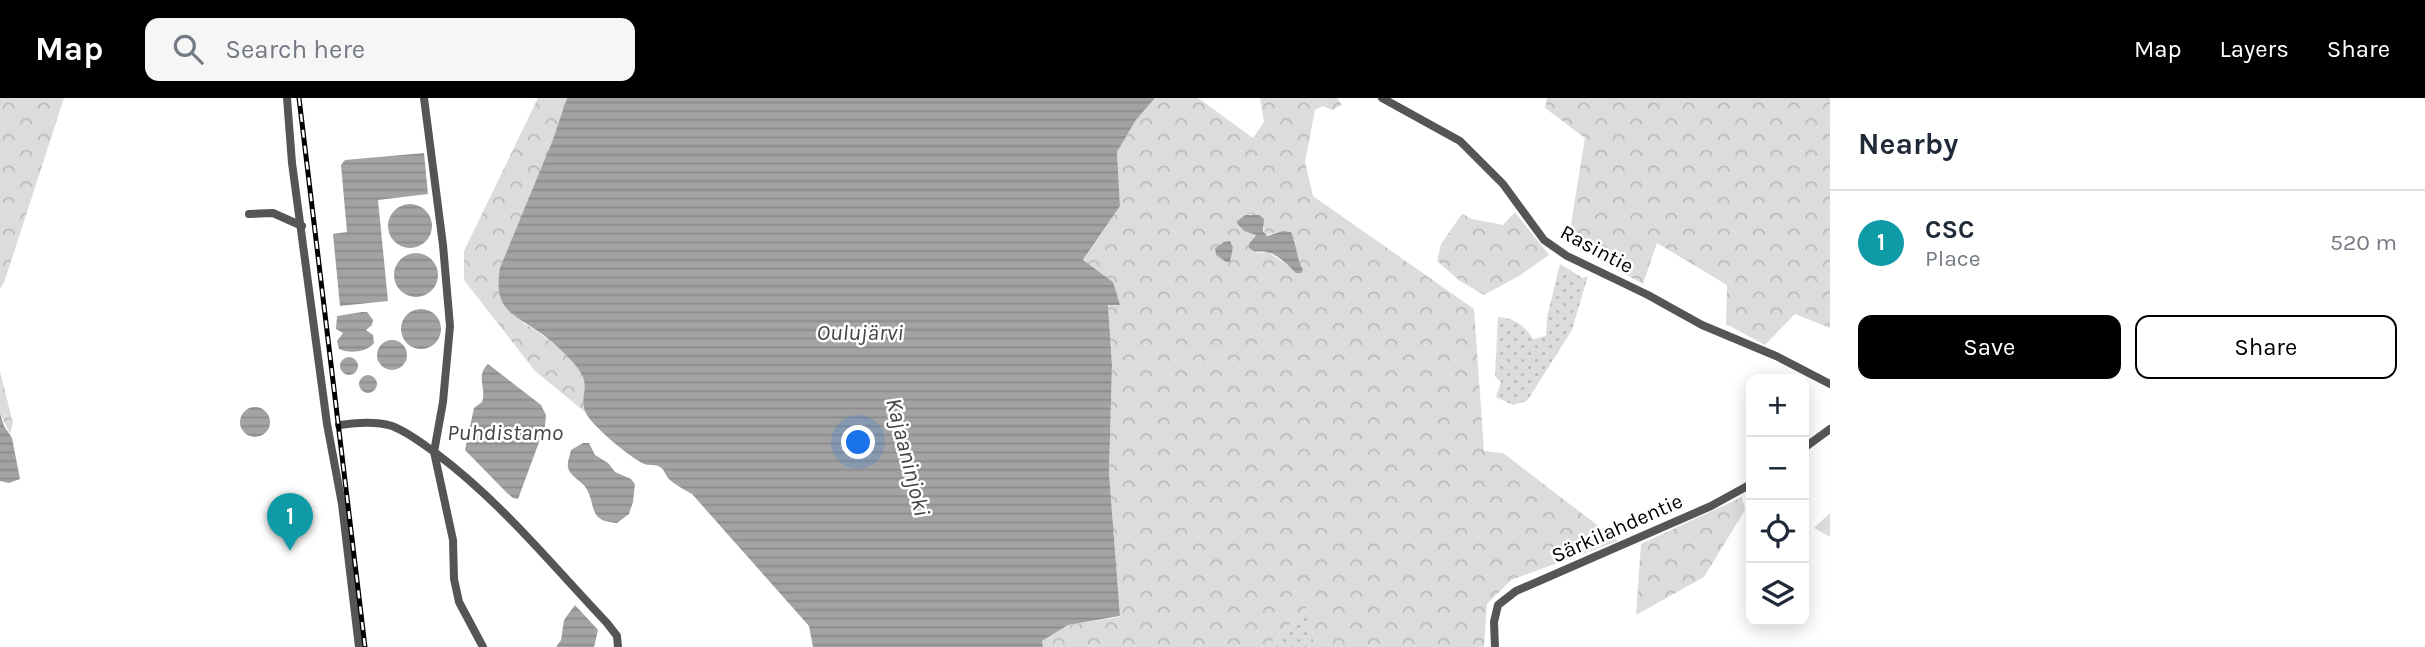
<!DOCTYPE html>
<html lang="en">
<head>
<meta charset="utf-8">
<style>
  :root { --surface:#fff; --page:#f6f6f7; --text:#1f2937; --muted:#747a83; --line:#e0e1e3; --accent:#000 }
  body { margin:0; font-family:Karla,sans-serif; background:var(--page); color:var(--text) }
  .controls { position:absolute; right:21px; bottom:21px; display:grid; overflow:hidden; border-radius:14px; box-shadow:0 4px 18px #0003 }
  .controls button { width:63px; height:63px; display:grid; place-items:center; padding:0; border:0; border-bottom:2px solid var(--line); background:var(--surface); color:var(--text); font:35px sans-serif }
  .you { position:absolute; left:859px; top:345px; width:24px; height:24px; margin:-18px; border:5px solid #fff; border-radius:50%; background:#1a73e8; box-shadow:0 0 0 10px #1a73e833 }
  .badge { display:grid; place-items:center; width:46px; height:46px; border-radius:50%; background:var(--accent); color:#fff; font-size:23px; font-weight:700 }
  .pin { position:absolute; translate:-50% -58px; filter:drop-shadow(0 2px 4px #0008) }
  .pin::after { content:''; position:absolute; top:37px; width:24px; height:21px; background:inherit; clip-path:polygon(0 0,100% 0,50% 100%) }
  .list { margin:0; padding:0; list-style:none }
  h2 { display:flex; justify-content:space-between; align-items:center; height:91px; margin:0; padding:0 28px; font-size:30px }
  h2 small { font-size:23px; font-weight:400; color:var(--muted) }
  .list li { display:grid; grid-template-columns:46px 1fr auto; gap:21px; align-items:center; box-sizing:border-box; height:105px; padding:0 28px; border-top:2px solid var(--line) }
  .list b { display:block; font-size:26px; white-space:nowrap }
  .list p { margin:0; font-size:23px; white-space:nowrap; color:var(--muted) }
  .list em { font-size:23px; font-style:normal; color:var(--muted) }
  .actions { display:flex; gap:14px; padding:21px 28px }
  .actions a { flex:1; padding:16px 0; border:2px solid var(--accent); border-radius:14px; text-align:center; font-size:24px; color:var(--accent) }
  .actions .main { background:var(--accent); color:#fff }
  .icon { flex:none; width:38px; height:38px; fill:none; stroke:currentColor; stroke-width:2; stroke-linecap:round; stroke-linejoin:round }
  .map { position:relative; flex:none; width:1830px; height:549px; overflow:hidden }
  header { display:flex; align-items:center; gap:42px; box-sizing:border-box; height:98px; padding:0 35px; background:var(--accent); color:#fff }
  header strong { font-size:33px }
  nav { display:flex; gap:38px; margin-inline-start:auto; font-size:24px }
  .search { width:490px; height:63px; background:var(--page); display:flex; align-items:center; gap:18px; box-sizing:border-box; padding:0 24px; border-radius:14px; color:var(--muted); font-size:26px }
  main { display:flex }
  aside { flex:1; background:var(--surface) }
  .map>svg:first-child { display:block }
  .grass { fill:url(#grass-dots) }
  .forest { fill:url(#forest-crowns); fill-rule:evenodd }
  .water { fill:url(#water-rules) }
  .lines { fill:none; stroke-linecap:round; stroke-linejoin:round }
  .street { stroke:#555; stroke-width:8 }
  .rail-casing { stroke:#000; stroke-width:5 }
  .rail { stroke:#fff; stroke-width:2.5; stroke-dasharray:8; stroke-linecap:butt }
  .labels { text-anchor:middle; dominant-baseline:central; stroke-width:5; stroke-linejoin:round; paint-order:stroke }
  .street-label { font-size:21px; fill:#000; stroke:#fff }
  .water-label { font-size:23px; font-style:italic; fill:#444; stroke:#fff }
</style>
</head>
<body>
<header>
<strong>Map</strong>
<div class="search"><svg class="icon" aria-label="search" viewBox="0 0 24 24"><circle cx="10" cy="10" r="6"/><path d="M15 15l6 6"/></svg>Search here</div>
<nav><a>Map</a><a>Layers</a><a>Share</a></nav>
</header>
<main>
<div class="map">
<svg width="1830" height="549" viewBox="0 0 1830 549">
  <defs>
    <pattern id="grass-dots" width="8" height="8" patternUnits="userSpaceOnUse" patternTransform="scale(1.75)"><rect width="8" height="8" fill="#dcdcdc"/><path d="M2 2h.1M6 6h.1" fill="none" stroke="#bbb" stroke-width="1.8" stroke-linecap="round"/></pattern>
    <pattern id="forest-crowns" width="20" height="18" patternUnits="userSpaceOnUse" patternTransform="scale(1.75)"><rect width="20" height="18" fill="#dcdcdc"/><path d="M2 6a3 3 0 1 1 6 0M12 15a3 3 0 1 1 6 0" fill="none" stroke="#bbb"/></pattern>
    <pattern id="water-rules" width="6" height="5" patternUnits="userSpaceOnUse" patternTransform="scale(1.75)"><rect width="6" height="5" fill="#a3a3a3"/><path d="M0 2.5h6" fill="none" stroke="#8b8b8b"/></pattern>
  </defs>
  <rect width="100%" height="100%" fill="#fff"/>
  <!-- grass -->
  <path class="grass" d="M1560 166 1583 180 1588 178 1572 232 1527 303 1513 307 1496 299 1501 284 1495 278 1498 219C1515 220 1524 227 1533 241L1546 238 1547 219Z
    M1310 507 1314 549H1267Z"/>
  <!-- forest -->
  <path class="forest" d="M0 0H64L5 182 0 191Z
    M538 0H567L552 44 523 225C542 235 581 264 586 286 588 295 584 305 585 314L535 273 464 182V153Z
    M1155 0H1198L1253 40 1264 24 1260 0H1337L1342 7 1332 12 1323 8 1315 12 1305 64 1313 98 1474 211 1484 353 1503 355 1618 443 1511 482 1487 506 1484 549H1314L1309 508 1267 549H1043L1042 543 1068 527 1120 519 1109 375 1112 267 1108 206 1119 207 1113 184 1083 163 1120 108 1117 54 1136 22ZM1252 116 1264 128 1265 137 1283 133 1295 142 1296 159 1303 172 1299 175 1268 154 1257 155 1251 143 1256 137 1244 133 1236 124 1245 117ZM1230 143 1233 149 1226 164 1216 157 1215 150Z
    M1547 0H1830V230L1795 216 1765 247 1726 226 1727 187 1657 145 1643 186 1568 145 1585 40 1545 10Z
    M1515 114 1549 157 1519 178 1484 197 1460 183 1437 163 1441 146 1462 116 1472 121 1503 127Z
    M0 273 13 325 10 336 0 315Z
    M1742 399 1745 412 1704 479 1636 517 1641 446Z
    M1830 415V439L1814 430Z"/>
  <!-- water -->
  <path class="water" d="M567 0H1155L1136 22 1117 54 1120 108 1083 162 1113 184 1120 207H1108L1112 267 1109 375 1120 518 1068 527 1042 543 1043 549H813L809 528 692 396C685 392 675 387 669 381 665 377 665 372 660 369 655 366 650 368 644 366 631 360 589 326 585 313 579 296 593 288 576 268 565 255 550 241 536 232 508 213 494 209 500 170L552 44Z
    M424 55 428 96 378 102 388 203 340 208 333 136 347 134 341 67 345 62Z
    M388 128a22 22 0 1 1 44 0a22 22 0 1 1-44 0Z
    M1245 117H1259L1264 121 1263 133 1267 138 1283 133 1291 134C1297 147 1296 160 1303 172L1301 175H1296C1289 168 1277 156 1267 154 1258 152 1257 156 1249 150V146L1256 137 1244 133 1236 124Z
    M1230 143 1233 149 1230 164H1226L1216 157 1215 150 1224 144Z
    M394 177a22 22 0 1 1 44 0a22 22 0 1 1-44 0Z
    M401 231a20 20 0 1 1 40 0a20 20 0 1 1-40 0Z
    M362 214H367L373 222 372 227 366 232 373 237 374 245C368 254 349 256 339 251L337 243 343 235 336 231 337 218Z
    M377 257a15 15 0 1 1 30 0a15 15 0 1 1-30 0Z
    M340 268a9 9 0 1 1 18 0a9 9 0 1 1-18 0Z
    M488 266 541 307 546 317 545 328 518 401 513 400 506 394 465 352 474 310 482 304C487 290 475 278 488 266Z
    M359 286a9 9 0 1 1 18 0a9 9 0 1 1-18 0Z
    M240 324a15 15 0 1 1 30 0a15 15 0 1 1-30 0Z
    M0 315 4 328 12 340 20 381 9 385 0 383Z
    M583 345H589L595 357 608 365 615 374 631 381 635 386 633 404 629 416 617 425C587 423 597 408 586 390 582 383 569 378 568 369 567 364 570 357 571 352Z
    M575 507 598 532 594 549H556L561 542 564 522Z"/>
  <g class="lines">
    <!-- street -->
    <path class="street" d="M287 0 292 65 327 326 342 406 359 549
      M424 0 443 147 450 228 443 304 434 354 453 442 454 481 459 504 483 549
      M1382 0 1460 43 1503 86 1544 142 1567 158 1648 197 1702 227 1776 258 1830 286
      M249 116 273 115 302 128
      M339 327C357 325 374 323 392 328 408 334 423 346 437 356 501 404 552 467 607 525L617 538 618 549
      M1804 350 1830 331
      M1495 549 1494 524 1498 507 1516 493 1711 408 1751 386"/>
    <defs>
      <path id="rail" d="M299 0 365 549"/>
    </defs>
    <!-- rail casing -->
    <use href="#rail" class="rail-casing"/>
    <!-- rail -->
    <use href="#rail" class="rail"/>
  </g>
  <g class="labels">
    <!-- street labels -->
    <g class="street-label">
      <text transform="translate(1597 151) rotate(28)">Rasintie</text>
      <text transform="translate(1617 430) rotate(-24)">Särkilahdentie</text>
    </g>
    <!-- water labels -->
    <g class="water-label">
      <text x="860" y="234">Oulujärvi</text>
      <text x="505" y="334">Puhdistamo</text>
      <text transform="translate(908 359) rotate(76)">Kajaaninjoki</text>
    </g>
  </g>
</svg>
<div class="controls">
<button>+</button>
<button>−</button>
<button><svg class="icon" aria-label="locate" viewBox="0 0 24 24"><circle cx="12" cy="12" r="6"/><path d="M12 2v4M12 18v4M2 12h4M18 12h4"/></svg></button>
<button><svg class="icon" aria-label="layers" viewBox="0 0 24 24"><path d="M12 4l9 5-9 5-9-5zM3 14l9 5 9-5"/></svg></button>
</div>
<div class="you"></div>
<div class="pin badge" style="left:290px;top:453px;background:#0f9aa8">1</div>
</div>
<aside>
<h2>Nearby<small></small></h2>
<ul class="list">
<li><span class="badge" style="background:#0f9aa8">1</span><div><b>CSC</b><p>Place</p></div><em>520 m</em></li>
</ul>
<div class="actions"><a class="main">Save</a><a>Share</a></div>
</aside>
</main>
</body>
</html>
